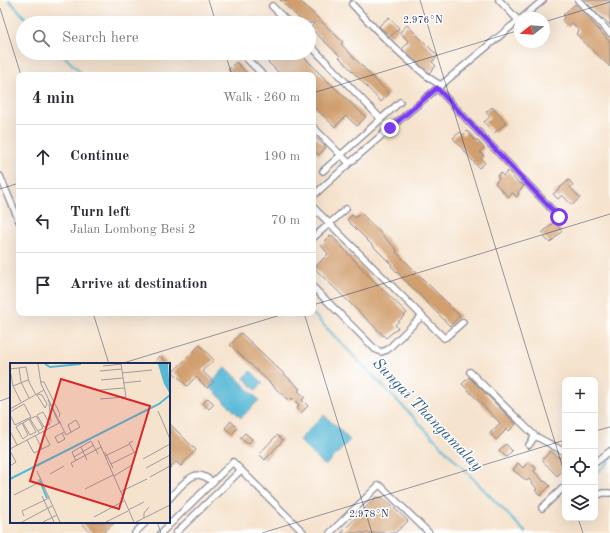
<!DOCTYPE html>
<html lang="en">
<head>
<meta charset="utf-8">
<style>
  :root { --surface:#fff; --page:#f7f7f7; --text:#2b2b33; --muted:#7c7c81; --line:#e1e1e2 }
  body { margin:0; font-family:"Old Standard TT",serif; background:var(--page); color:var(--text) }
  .controls { position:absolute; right:12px; bottom:12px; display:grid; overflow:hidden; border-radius:8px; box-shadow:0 4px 16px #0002 }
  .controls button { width:36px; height:36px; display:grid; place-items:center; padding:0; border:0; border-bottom:1px solid var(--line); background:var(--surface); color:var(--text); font:20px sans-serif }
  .compass { position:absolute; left:514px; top:12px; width:36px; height:36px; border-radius:50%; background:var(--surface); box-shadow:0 4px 16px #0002; rotate:253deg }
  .stop { position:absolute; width:12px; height:12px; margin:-9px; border:3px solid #7c3aed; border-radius:50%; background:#fff }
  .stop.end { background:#7c3aed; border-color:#fff; box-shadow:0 1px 4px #0008 }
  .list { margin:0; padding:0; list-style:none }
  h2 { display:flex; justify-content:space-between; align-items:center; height:52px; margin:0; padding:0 16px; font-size:17px }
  h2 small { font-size:13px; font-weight:400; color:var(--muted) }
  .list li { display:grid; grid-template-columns:26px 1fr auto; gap:12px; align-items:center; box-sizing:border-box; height:64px; padding:0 16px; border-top:1px solid var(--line) }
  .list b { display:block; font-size:15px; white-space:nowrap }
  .list p { margin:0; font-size:13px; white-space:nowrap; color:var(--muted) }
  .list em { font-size:13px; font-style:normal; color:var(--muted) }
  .icon { flex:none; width:22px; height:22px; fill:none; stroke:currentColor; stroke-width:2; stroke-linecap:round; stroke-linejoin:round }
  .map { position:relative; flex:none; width:610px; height:533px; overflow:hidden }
  .search { position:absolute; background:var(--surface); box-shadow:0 4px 16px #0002; left:16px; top:16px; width:300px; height:44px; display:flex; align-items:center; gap:10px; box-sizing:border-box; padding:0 14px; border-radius:22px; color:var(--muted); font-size:15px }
  .panel { position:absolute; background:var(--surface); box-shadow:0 4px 16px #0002; left:16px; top:72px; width:300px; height:244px; border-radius:8px }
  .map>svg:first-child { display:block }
  .water { fill:#56b8d5; stroke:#38749a }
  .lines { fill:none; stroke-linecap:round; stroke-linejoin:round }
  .stream { stroke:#56b8d5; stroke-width:2 }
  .building { fill:#d19f6e }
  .minor-casing { stroke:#888996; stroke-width:8 }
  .minor { stroke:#fff; stroke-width:5.5 }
  .route { stroke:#7c3aed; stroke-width:5 }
  .ticks { fill:none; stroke:#1b2f5e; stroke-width:1; stroke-opacity:0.45 }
  .labels { text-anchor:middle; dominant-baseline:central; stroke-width:3; stroke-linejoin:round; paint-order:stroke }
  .water-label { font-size:16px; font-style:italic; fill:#305f88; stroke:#fff }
  .inset-river { fill:none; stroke:#56b8d5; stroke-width:2 }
  .inset-road { fill:none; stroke:#9e9ba1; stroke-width:1 }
  .view { fill:#d62828; fill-opacity:0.15; stroke:#d62828; stroke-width:2 }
  .inset-edge { fill:none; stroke:#1b2f5e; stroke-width:2 }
  .ticks-label { font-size:10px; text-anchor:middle; fill:#1b2f5e; stroke:#fff; stroke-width:3; stroke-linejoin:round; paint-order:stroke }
</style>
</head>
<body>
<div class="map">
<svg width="610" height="533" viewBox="0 0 610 533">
  <rect width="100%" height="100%" fill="#fff"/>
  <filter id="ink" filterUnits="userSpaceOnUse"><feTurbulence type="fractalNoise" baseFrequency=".025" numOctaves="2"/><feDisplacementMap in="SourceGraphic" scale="8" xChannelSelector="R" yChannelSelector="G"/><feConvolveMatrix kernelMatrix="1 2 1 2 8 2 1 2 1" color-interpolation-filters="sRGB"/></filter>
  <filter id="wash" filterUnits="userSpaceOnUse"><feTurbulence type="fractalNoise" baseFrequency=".012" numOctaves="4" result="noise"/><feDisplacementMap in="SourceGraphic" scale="16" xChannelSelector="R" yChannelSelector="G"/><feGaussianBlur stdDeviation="0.9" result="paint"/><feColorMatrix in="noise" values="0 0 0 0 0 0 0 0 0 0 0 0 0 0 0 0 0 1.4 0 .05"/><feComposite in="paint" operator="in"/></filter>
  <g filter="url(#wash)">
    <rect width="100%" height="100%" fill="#f6e3cd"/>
    <!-- water -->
    <path class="water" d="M226 367 259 400 241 418 209 386 213 382V381Z
      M251 371 263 383 256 390 244 378Z
      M324 415 350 440 325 466 299 440Z"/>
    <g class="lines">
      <!-- stream -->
      <path class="stream" d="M9 0 30 23
        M61 53 83 75
        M312 313 526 533
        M595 474 610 461
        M564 500 565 499"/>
    </g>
    <g id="blocks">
      <!-- building -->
      <path class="building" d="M280 0H299L343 42 341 44 389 94 381 102 339 57 340 56 310 28 315 23H304Z
        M584 0H610V25L603 18 602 19Z
        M575 4 591 20H590L610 42V67L576 34 579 31 572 23 568 27 562 20 565 17 563 15Z
        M389 17 399 28 390 37 379 26Z
        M407 25 438 56 432 62 436 66 429 73 402 49 409 42 400 32Z
        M259 53H300L316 69V70L366 117 357 126 346 116 335 127 313 106V75H281Z
        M236 62 249 75H234L228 70Z
        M492 107 506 123 494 133 484 122 490 117 486 112Z
        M467 131 476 141 477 140 484 148 480 152 484 156 481 158 485 163 479 168 453 138 460 132 463 135Z
        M313 135 326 147 319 155 313 150Z
        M508 171 519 184 520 183 524 186 518 192 519 194 516 197 513 193 508 197 495 183 499 179 497 176 501 173 503 176Z
        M569 180 573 185 570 187 580 198 572 205 562 195 558 199 553 194Z
        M361 213 397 250 396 252 460 316 450 326 391 266 392 265 347 220 352 215 355 218Z
        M554 222 562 231 550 243 541 234Z
        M331 235 370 277 407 313 395 325 398 328 386 338 314 268 328 254 321 245Z
        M241 333 300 389 298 391 305 397 302 400 308 406 301 413 297 408 299 405 292 398 289 401 230 345Z
        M200 345 214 360 202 371 214 382 207 388 196 377 187 386 173 372Z
        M160 356 168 364H157L155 362Z
        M469 377 516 424 509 431 507 429 496 440 490 433 500 423 462 384Z
        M208 398 214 404 209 409 203 403Z
        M231 421 237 428 232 434 225 428Z
        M169 423 196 450 181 466 176 462 169 469Z
        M245 433 252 439 248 444 240 438Z
        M277 435 283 440 265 460 259 454Z
        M506 444 512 451 506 457 499 450Z
        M551 451 559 458 562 456 565 459V474L562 471 557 476 542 460Z
        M528 462 536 468 534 471 544 482 545 481 550 486 540 496 535 490 537 489 529 479 527 481 513 470 518 463 523 468Z
        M376 497 383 498 408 521 395 533H341Z
        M81 522H115L103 533H91Z"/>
    </g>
  </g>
  <g filter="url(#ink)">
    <use href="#blocks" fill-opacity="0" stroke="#888996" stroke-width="1"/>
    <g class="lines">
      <defs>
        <path id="minor" d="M499 0 519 21
          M578 0 610 33
          M352 4C372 26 391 46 414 65 422 72 430 80 441 85
          M272 6 289 23
          M522 18 543 0
          M309 44 381 119
          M241 53 263 75
          M437 88 559 217
          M313 127 349 163
          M323 171 400 102
          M0 176 19 221
          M313 196C379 135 450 78 520 19
          M313 207 444 338 446 337 463 322
          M313 238 346 209
          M313 287 375 349 381 352 387 350 422 316
          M470 372 535 436
          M529 445 535 436 565 452
          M595 463 610 451
          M595 496 603 493H610
          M169 499C175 492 189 475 198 475 203 475 209 479 213 482
          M542 508 565 486
          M135 533 146 522
          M161 533 233 462 304 533
          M176 533 241 470
          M330 533 379 485 382 487 429 533"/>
      </defs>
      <!-- minor casing -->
      <use href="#minor" class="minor-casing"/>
      <!-- minor -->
      <use href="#minor" class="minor"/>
    </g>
  </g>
  <g class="lines" filter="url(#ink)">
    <!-- route -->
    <path class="route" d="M390 128 437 88 559 217"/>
  </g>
  <!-- ticks -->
  <path class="ticks" d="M209 0 216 23M420 0 565 475M0 8 21 75M544 22 610 2M225 53 232 75M313 93 520 30M0 189 19 183M313 305 610 214M93 313 109 364M304 313 372 533M120 364 287 313M0 401 11 397M595 431 610 427M578 518 583 533M157 522 161 533M262 533 565 440"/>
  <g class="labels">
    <!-- water labels -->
    <g class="water-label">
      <text transform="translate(427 415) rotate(46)">Sungai Thangamalay</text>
    </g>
  </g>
  <!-- overview -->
  <g transform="translate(10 363)">
    <rect width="160" height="160" fill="#f6e3cd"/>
    <path d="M148 1H158L160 31 154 21Z" fill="#56b8d5"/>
    <path class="inset-river" d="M35 1 40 4 71 1M0 116 149 41 160 32M30 118 37 135"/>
    <path class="inset-road" d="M28 1 31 21 56 72 70 64 66 57 58 62 61 69M93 3 112 1M9 5 11 19 19 35M0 6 16 4 19 19 26 32M0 6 3 23 11 39M90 8 112 6M112 10 142 7M91 17 113 15M31 19H34L50 51 49 54M113 20 131 18M3 23 18 17M90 27 114 25M27 32 35 45 37 41 32 32 27 31M90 36 116 34 111 1M38 37 49 60M39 41 41 59M0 46 34 27M148 48 160 76M0 49 14 41 21 54 5 62 0 52M33 49 40 61 34 64 27 52ZM19 56 26 69 20 72 13 60ZM12 60 18 72 13 76 6 64ZM0 68 7 82M28 68 20 56 26 53 33 65 28 68 29 70M52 70 55 76 48 80 45 74 54 69M25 72 32 86M17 77 24 90 40 82 33 68M88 77 124 159M123 78 119 80 124 89M71 84 77 97M0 86 51 59M0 88 6 99 0 103M95 89 103 105M95 93 120 81M64 94 84 82M133 96 160 81M66 98 62 89 81 78 88 91M101 101 125 89M63 104 61 100 91 84M136 105 160 92M27 108 50 159M40 111 54 103M104 113 122 102M140 114 160 103M75 126 103 112M110 129 137 116M4 132 26 121 31 115M32 133 44 159M118 147 134 139M14 153 12 148 39 135M84 154 114 138M134 155V150L139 144M12 159 42 143M33 159 47 152M96 159 118 148M126 159 160 142"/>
    <path class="view" d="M51 16 140 43 109 146 20 118Z"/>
    <rect width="160" height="160" class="inset-edge"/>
  </g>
  <g class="ticks-label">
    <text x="423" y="23">2.976°N</text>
    <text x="369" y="517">2.978°N</text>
  </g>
</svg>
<div class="controls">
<button>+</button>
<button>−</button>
<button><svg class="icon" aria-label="locate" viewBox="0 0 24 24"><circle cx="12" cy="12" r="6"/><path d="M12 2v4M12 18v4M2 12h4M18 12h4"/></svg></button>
<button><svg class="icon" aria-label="layers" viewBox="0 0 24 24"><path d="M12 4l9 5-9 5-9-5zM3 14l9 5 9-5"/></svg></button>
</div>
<svg class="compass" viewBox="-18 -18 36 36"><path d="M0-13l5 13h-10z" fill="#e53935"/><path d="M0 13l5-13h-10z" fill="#7c7c81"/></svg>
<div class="stop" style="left:559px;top:217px"></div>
<div class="stop end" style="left:390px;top:128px"></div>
<div class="search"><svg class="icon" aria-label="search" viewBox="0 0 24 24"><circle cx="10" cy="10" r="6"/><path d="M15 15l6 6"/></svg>Search here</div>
<section class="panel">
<h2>4 min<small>Walk · 260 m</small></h2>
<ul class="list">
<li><svg class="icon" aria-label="ahead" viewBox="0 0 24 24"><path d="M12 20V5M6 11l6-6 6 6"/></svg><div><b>Continue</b></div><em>190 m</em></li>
<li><svg class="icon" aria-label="left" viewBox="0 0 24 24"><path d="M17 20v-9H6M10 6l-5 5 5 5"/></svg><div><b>Turn left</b><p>Jalan Lombong Besi 2</p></div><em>70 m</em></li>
<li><svg class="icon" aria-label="arrive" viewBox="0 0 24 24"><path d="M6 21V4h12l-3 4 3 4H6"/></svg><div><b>Arrive at destination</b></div></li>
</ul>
</section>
</div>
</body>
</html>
